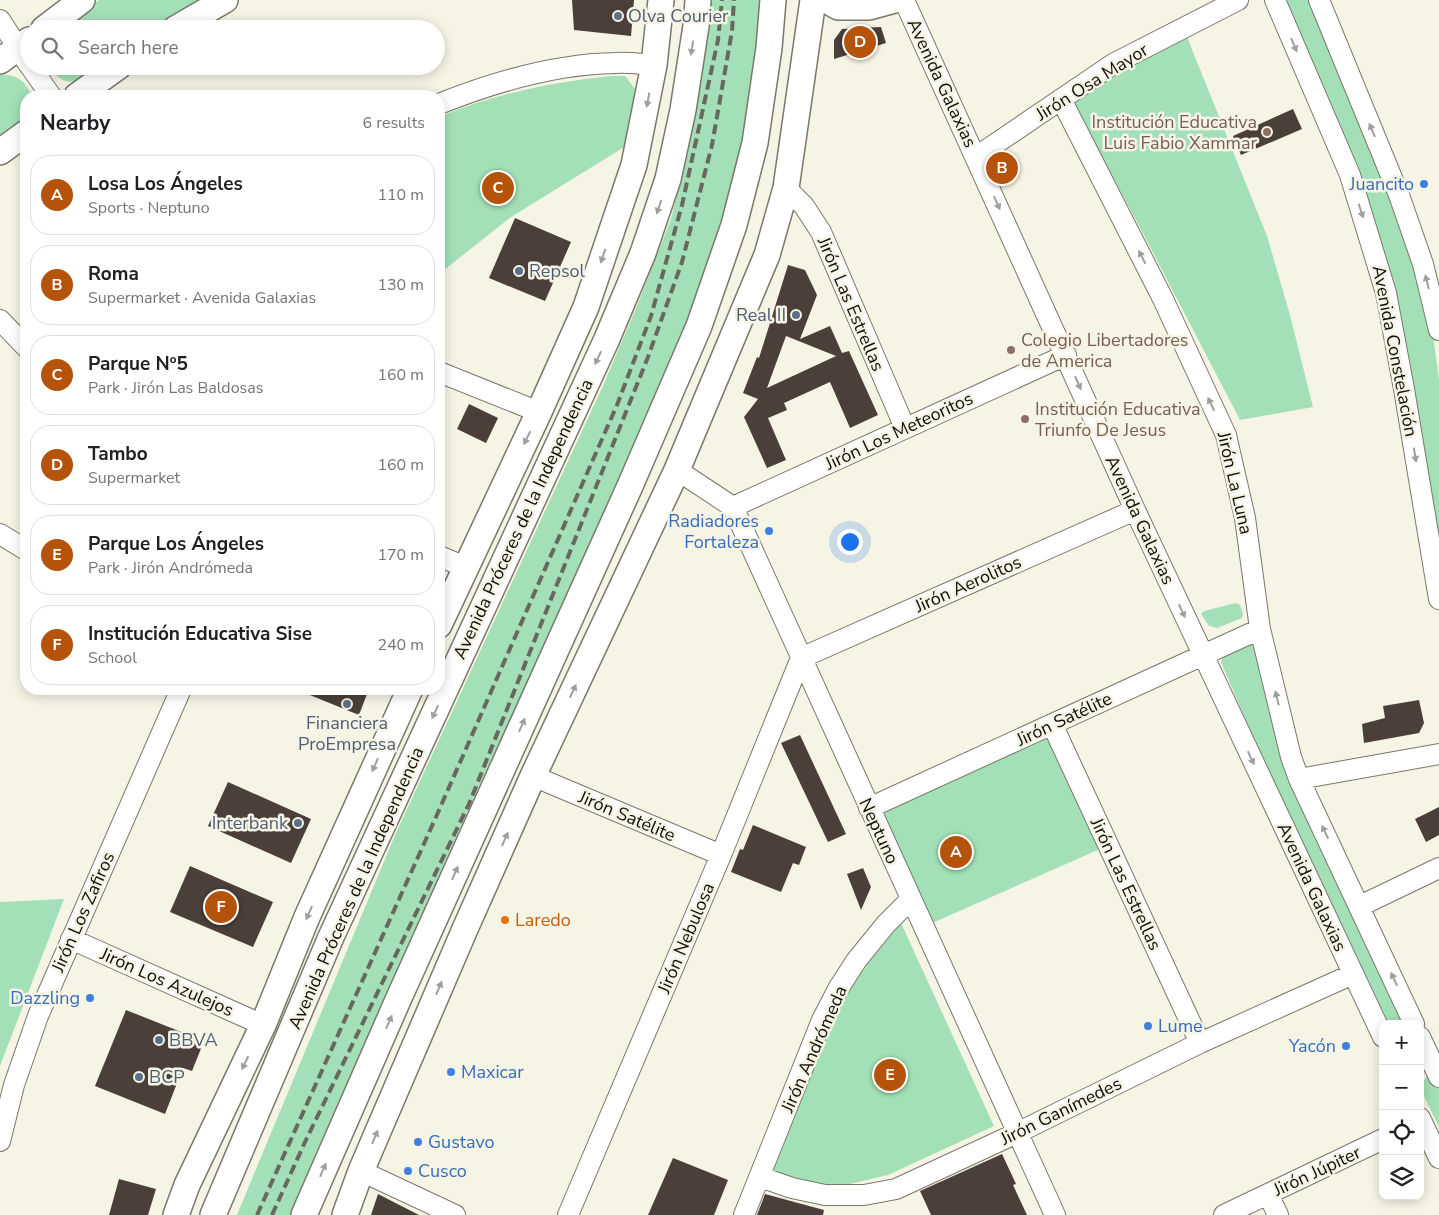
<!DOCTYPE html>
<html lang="en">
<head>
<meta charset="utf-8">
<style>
  :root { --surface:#fff; --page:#f6f6f6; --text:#202124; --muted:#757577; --line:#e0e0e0; --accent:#b45309 }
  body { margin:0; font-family:"Nunito Sans",sans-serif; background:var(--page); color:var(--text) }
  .controls { position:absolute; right:15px; bottom:15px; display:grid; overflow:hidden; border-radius:10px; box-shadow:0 2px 12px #0003 }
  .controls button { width:45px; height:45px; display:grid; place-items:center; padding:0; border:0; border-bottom:1px solid var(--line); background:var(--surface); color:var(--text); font:25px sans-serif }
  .you { position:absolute; left:849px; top:541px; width:18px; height:18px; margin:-12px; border:4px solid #fff; border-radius:50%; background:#1a73e8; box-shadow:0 0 0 8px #1a73e833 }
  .badge { display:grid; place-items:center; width:32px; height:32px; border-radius:50%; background:var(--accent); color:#fff; font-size:16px; font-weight:700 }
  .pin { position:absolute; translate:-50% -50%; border:2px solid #fff; box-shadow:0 1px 5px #0006 }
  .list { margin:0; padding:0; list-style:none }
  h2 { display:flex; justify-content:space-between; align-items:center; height:65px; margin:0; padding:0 20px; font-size:21px }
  h2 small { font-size:16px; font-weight:400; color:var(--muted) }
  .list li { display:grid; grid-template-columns:32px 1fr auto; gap:15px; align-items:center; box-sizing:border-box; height:80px; margin:0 10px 10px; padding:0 10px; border:1px solid var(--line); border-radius:20px }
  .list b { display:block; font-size:19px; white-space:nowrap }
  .list p { margin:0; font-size:16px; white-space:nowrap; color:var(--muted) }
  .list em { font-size:16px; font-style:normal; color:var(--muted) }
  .icon { flex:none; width:28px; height:28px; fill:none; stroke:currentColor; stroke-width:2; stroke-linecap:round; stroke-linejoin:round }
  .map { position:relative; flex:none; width:1439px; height:1215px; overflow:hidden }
  .search { position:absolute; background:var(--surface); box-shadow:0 2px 12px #0003; left:20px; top:20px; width:425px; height:55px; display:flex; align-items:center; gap:12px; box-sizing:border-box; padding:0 18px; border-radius:28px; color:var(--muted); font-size:19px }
  .panel { position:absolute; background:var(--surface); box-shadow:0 2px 12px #0003; left:20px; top:90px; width:425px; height:605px; border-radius:20px }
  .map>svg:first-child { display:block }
  .green { fill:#a3e0b7 }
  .building { fill:#4b3f39; fill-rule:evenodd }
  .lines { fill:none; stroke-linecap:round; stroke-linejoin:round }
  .minor-casing { stroke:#7a786a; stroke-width:22 }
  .major-casing { stroke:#7a786a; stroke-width:28 }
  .minor { stroke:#fff; stroke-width:20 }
  .major { stroke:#fff; stroke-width:25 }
  .rail { stroke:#69685f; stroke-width:4; stroke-dasharray:10 5; stroke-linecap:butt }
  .oneway { fill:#9f9f9d }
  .service-dot { fill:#5c6f8a; stroke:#f6f4e5; stroke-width:2 }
  .education-dot { fill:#8d6e63; stroke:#f6f4e5; stroke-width:2 }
  .shop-dot { fill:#3f7fe0; stroke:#f6f4e5; stroke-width:2 }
  .food-dot { fill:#e8710a; stroke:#f6f4e5; stroke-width:2 }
  .labels { text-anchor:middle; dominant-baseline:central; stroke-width:5; stroke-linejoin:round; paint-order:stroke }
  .service-label { font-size:18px; fill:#4e5e75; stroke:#f6f4e5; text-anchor:start }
  .street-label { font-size:18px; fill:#100f0a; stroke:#f6f4e5 }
  .education-label { font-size:18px; fill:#785e54; stroke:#f6f4e5; text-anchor:start }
  .shop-label { font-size:18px; fill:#366cbe; stroke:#f6f4e5; text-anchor:end }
  .food-label { font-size:18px; fill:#c56008; stroke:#f6f4e5; text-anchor:start }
</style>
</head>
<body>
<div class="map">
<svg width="1439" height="1215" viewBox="0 0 1439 1215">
  <rect width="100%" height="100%" fill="#f6f4e5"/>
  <!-- green -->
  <path class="green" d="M99 0H208L159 29H58Z
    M708 0H763L754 82 738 164 724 221 688 323 621 480 466 814 293 1215H237L395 835 602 388 637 306 671 219 693 125Z
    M1281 0H1310L1379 169 1414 268 1433 335 1439 380V558L1411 385Z
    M1187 37 1267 236 1290 315 1313 407 1240 420 1137 222 1073 103 1132 63Z
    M48 66H100C79 81 67 92 48 66Z
    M0 74C18 76 24 79 32 96H26V119L0 137Z
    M611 76H625L635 89 633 117 626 146 511 217 439 274V117C493 94 553 82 611 76Z
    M1236 603 1240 605 1243 614 1242 618 1217 628 1209 626 1201 614 1204 611Z
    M1251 640 1259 648 1269 680 1409 1024H1389L1253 737 1221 662 1225 651Z
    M1049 734 1100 849 930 924 874 812Z
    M64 899 0 1066V902Z
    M901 923 994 1126 888 1175 846 1185 787 1182 775 1174 773 1167 828 1025 852 984Z
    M1428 1076 1439 1087V1127L1421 1090 1423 1081Z"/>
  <!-- building -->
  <path class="building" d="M572 0H634L631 36 574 30Z
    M881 27 886 43 834 59V40L842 29Z
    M1293 109 1302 129 1241 155 1233 136Z
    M515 218 571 242 545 301 489 278Z
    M788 265 805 270 817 295 800 339 830 326 842 353 849 351 878 415 850 428 830 382 784 403 787 410 768 418 786 460 767 468 744 417 758 399 743 393 757 357 759 358ZM786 336 836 356 767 388Z
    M469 404 498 418 486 443 457 429Z
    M295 689H354L367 694 359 715Z
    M1419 700 1424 723 1419 733 1364 743 1362 724 1385 718 1383 706Z
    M800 735 846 834 828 842 781 743Z
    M228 782 311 819 291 863 208 826Z
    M1439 807V835L1426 842 1415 819Z
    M753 825 806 847 799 865 793 863 781 892 731 872 740 849 743 850Z
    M190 866 273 902 253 947 170 912Z
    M863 868 871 887 861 910 847 874Z
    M126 1010 204 1041 192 1071 183 1068 165 1114 95 1086Z
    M1002 1154 1016 1184 1013 1185 1027 1215H931L920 1191Z
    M673 1158 728 1180 714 1215H648Z
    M119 1179 156 1189 148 1215H109Z
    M378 1194 419 1215H371Z
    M765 1194 824 1210 823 1215H757Z"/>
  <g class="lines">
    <defs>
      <path id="minor" d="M904 0 1135 510 1383 1037
        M1275 0 1350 175 1386 293 1404 389 1439 599
        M1319 0 1399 195 1423 264 1439 330
        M0 20 29 65
        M30 66 51 96
        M1061 99 1163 299 1226 435 1245 518 1260 629 1291 757 1299 779 1414 1024
        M439 104C494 82 556 64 615 63 628 62 641 64 654 65
        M976 157 1113 64 1238 0
        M786 188 804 206 821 232 905 428
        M0 320 26 347
        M439 372 539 412
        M677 470 733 507 1055 1215
        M733 507 1066 355
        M0 534 26 550
        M439 556 465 567
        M801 658 1135 510
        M1052 724 1200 1043
        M533 776 721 855
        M1299 779 1439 754
        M869 808 1260 629
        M1360 906 1439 868
        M71 939 263 1025
        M1420 1037 1439 1077
        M1420 1118 1439 1158
        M0 1141 14 1085 38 1016 181 689
        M361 1171 455 1215
        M760 1177 792 1188 825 1195H864L896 1189 1017 1133 1200 1043 1353 974
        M1268 1194 1278 1215
        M568 1215 721 855 801 658
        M744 1215 822 1020 838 989 856 961 886 924 911 899
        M1224 1215 1383 1139"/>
      <path id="major" d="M826 0 838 7H869L895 0
        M44 29 82 0
        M175 29 225 0
        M0 61 29 40
        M77 96 119 66
        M0 152 26 133
        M439 625 539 412 586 307 634 165 654 65 661 0
        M176 1215 187 1185 263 1025 307 917 410 689
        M213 1215 331 937 606 341 643 253 668 179 683 110 696 26 698 0
        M304 1215 398 1000 630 486 699 326 734 225 755 143 769 48 773 0
        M345 1215 361 1171 465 929 533 776 677 470 767 255 786 188 813 0"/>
    </defs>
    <!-- minor casing -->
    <use href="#minor" class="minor-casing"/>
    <!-- major casing -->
    <use href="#major" class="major-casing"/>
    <!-- minor -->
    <use href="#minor" class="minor"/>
    <!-- major -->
    <use href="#major" class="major"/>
    <!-- rail -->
    <path class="rail" d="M257 1215 436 817 617 405 651 316 682 205 718 40 722 0
      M272 1215 305 1142 469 804 648 357 682 262 712 145 732 31 734 0"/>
  </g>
  <!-- one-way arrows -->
  <defs><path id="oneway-solid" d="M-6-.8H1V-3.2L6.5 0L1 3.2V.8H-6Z" transform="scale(1.25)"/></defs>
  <g class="oneway">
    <use href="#oneway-solid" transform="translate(1294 45) rotate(67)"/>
    <use href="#oneway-solid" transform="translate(692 48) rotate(99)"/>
    <use href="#oneway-solid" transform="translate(648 100) rotate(100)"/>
    <use href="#oneway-solid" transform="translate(1372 130) rotate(-113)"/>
    <use href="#oneway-solid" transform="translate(997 203) rotate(66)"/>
    <use href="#oneway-solid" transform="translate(659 207) rotate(109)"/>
    <use href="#oneway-solid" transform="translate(1361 211) rotate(72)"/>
    <use href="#oneway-solid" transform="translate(603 256) rotate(109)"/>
    <use href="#oneway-solid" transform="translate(1142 257) rotate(-117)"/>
    <use href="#oneway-solid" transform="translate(1427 282) rotate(-104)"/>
    <use href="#oneway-solid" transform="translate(598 358) rotate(115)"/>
    <use href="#oneway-solid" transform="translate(1078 383) rotate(66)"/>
    <use href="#oneway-solid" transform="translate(1211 404) rotate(-115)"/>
    <use href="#oneway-solid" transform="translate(527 438) rotate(116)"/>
    <use href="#oneway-solid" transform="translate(1415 455) rotate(81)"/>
    <use href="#oneway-solid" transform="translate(1182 611) rotate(65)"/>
    <use href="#oneway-solid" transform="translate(573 691) rotate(-65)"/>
    <use href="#oneway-solid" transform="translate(1277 698) rotate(-104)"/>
    <use href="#oneway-solid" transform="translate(435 712) rotate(115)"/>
    <use href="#oneway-solid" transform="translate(522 725) rotate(-66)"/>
    <use href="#oneway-solid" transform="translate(1251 758) rotate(65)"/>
    <use href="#oneway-solid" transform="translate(375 765) rotate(114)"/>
    <use href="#oneway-solid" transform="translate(1325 832) rotate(-115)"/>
    <use href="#oneway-solid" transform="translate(505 839) rotate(-66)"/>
    <use href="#oneway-solid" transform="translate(455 873) rotate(-66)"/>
    <use href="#oneway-solid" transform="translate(309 913) rotate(114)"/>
    <use href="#oneway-solid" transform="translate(1394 979) rotate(-115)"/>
    <use href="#oneway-solid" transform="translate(439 988) rotate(-67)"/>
    <use href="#oneway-solid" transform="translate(389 1022) rotate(-66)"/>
    <use href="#oneway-solid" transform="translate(245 1063) rotate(116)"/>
    <use href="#oneway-solid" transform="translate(375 1137) rotate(-67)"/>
    <use href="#oneway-solid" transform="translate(323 1170) rotate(-66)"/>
  </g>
  <!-- markers -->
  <g class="service-dot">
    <circle cx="618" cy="16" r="5"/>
    <circle cx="519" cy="271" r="5"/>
    <circle cx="796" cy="315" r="5"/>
    <circle cx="347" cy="704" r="5"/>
    <circle cx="298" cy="823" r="5"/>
    <circle cx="159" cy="1040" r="5"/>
    <circle cx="139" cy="1077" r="5"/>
  </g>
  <g class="education-dot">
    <circle cx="1267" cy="132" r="5"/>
    <circle cx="1011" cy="350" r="5"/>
    <circle cx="1025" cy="419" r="5"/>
  </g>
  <g class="shop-dot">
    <circle cx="1424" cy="184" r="5"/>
    <circle cx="769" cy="531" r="5"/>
    <circle cx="90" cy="998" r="5"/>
    <circle cx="1148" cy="1026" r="5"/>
    <circle cx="1346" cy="1046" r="5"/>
    <circle cx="451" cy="1072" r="5"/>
    <circle cx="418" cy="1142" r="5"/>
    <circle cx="408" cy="1171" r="5"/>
  </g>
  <circle class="food-dot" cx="505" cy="920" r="5"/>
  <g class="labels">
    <!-- service labels -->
    <g class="service-label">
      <text x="628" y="16">Olva Courier</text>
      <text x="529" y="271">Repsol</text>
      <text x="786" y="315" text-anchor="end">Real II</text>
      <text x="347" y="723" text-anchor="middle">Financiera<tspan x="347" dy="21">ProEmpresa</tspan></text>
      <text x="288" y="823" text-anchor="end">Interbank</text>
      <text x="169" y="1040">BBVA</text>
      <text x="149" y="1077">BCP</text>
    </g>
    <!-- street labels -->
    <g class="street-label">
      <text transform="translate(1092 82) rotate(-32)">Jirón Osa Mayor</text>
      <text transform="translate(942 83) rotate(65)">Avenida Galaxias</text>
      <text transform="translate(851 304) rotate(67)">Jirón Las Estrellas</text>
      <text transform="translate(1395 351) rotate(79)">Avenida Constelación</text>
      <text transform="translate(899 431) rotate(-25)">Jirón Los Meteoritos</text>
      <text transform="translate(1235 483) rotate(77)">Jirón La Luna</text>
      <text transform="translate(523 519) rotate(-65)">Avenida Próceres de la Independencia</text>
      <text transform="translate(1140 520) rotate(65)">Avenida Galaxias</text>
      <text transform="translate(968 584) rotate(-24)">Jirón Aerolitos</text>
      <text transform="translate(1064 719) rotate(-25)">Jirón Satélite</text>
      <text transform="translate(627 816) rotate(23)">Jirón Satélite</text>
      <text transform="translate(879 831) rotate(65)">Neptuno</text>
      <text transform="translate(1126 884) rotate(65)">Jirón Las Estrellas</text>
      <text transform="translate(1312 887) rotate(65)">Avenida Galaxias</text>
      <text transform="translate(356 888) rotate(-66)">Avenida Próceres de la Independencia</text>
      <text transform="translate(83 912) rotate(-66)">Jirón Los Zafiros</text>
      <text transform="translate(686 938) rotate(-67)">Jirón Nebulosa</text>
      <text transform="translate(167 982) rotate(24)">Jirón Los Azulejos</text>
      <text transform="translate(814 1049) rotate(-66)">Jirón Andrómeda</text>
      <text transform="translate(1061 1111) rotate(-26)">Jirón Ganímedes</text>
      <text transform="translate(1317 1171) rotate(-25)">Jirón Júpiter</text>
    </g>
    <!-- education labels -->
    <g class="education-label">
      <text x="1257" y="122" text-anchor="end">Institución Educativa<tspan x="1257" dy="21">Luis Fabio Xammar</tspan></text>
      <text x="1021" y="340">Colegio Libertadores<tspan x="1021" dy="21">de America</tspan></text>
      <text x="1035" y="409">Institución Educativa<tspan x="1035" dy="21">Triunfo De Jesus</tspan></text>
    </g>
    <!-- shop labels -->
    <g class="shop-label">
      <text x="1414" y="184">Juancito</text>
      <text x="759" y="521">Radiadores<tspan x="759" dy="21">Fortaleza</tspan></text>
      <text x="80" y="998">Dazzling</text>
      <text x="1158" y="1026" text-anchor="start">Lume</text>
      <text x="1336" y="1046">Yacón</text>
      <text x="461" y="1072" text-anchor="start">Maxicar</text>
      <text x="428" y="1142" text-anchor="start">Gustavo</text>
      <text x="418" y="1171" text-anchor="start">Cusco</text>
    </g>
    <!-- food labels -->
    <g class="food-label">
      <text x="515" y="920">Laredo</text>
    </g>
  </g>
</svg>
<div class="controls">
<button>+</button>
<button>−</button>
<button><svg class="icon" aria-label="locate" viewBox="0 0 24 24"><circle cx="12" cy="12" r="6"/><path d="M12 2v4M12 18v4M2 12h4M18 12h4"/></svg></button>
<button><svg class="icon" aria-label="layers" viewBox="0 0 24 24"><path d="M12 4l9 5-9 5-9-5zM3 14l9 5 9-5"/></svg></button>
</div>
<div class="you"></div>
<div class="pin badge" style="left:956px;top:852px">A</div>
<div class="pin badge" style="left:1002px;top:168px">B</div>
<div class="pin badge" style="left:498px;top:188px">C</div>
<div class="pin badge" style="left:860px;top:42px">D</div>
<div class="pin badge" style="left:890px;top:1075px">E</div>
<div class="pin badge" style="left:221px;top:907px">F</div>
<div class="search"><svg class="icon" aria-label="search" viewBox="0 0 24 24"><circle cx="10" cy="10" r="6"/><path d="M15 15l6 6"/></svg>Search here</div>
<section class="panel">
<h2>Nearby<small>6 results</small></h2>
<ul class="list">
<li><span class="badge">A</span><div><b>Losa Los Ángeles</b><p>Sports · Neptuno</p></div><em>110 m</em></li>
<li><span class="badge">B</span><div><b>Roma</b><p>Supermarket · Avenida Galaxias</p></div><em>130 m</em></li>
<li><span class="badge">C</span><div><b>Parque Nº5</b><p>Park · Jirón Las Baldosas</p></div><em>160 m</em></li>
<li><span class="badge">D</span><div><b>Tambo</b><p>Supermarket</p></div><em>160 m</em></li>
<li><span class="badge">E</span><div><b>Parque Los Ángeles</b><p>Park · Jirón Andrómeda</p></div><em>170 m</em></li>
<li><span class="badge">F</span><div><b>Institución Educativa Sise</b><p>School</p></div><em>240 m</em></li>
</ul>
</section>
</div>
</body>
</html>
